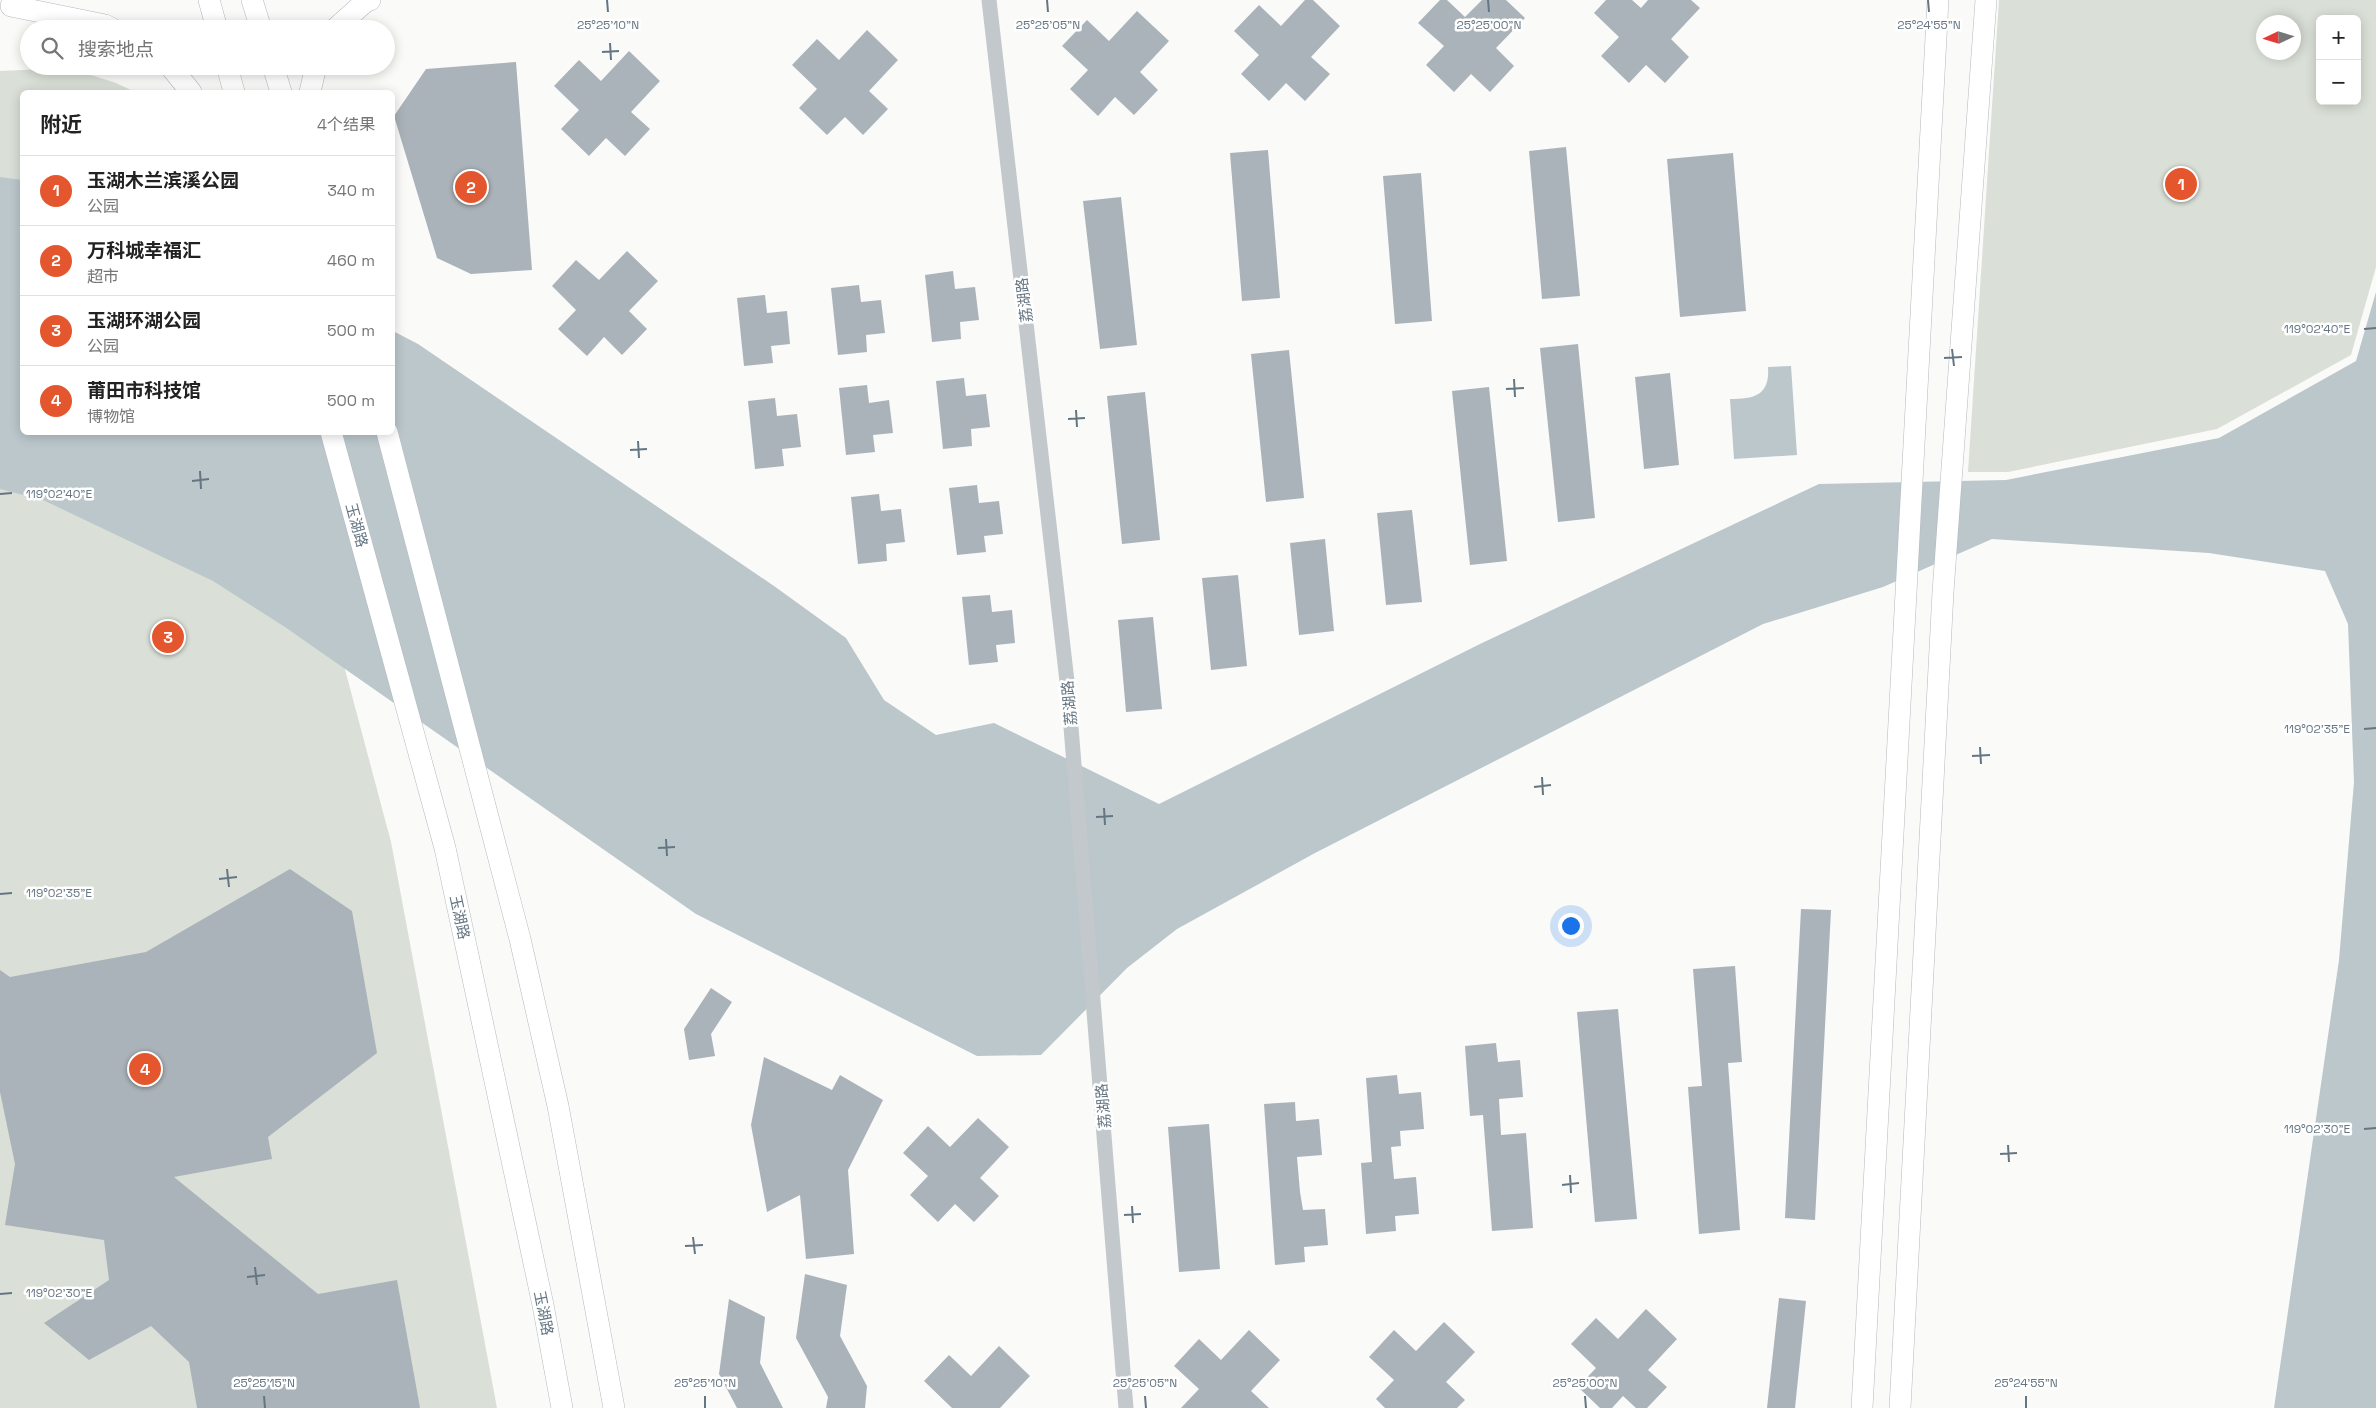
<!DOCTYPE html>
<html lang="zh">
<head>
<meta charset="utf-8">
<style>
  :root { --surface:#fff; --page:#f6f6f6; --text:#222; --muted:#767676; --line:#e0e0e0; --accent:#e4572e }
  body { margin:0; font-family:"Space Grotesk","Noto Sans SC",sans-serif; background:var(--page); color:var(--text) }
  .controls { position:absolute; right:15px; top:15px; display:grid; overflow:hidden; border-radius:8px; box-shadow:0 2px 12px #0003 }
  .controls button { width:45px; height:45px; display:grid; place-items:center; padding:0; border:0; border-bottom:1px solid var(--line); background:var(--surface); color:var(--text); font:25px sans-serif }
  .compass { position:absolute; left:2256px; top:15px; width:45px; height:45px; border-radius:50%; background:var(--surface); box-shadow:0 2px 12px #0003; rotate:266deg }
  .you { position:absolute; left:1570px; top:925px; width:18px; height:18px; margin:-12px; border:4px solid #fff; border-radius:50%; background:#1a73e8; box-shadow:0 0 0 8px #1a73e833 }
  .badge { display:grid; place-items:center; width:32px; height:32px; border-radius:50%; background:var(--accent); color:#fff; font-size:16px; font-weight:700 }
  .pin { position:absolute; translate:-50% -50%; border:2px solid #fff; box-shadow:0 1px 5px #0006 }
  .list { margin:0; padding:0; list-style:none }
  h2 { display:flex; justify-content:space-between; align-items:center; height:65px; margin:0; padding:0 20px; font-size:21px }
  h2 small { font-size:16px; font-weight:400; color:var(--muted) }
  .list li { display:grid; grid-template-columns:32px 1fr auto; gap:15px; align-items:center; box-sizing:border-box; height:70px; padding:0 20px; border-top:1px solid var(--line) }
  .list b { display:block; font-size:19px; white-space:nowrap }
  .list p { margin:0; font-size:16px; white-space:nowrap; color:var(--muted) }
  .list em { font-size:16px; font-style:normal; color:var(--muted) }
  .icon { flex:none; width:28px; height:28px; fill:none; stroke:currentColor; stroke-width:2; stroke-linecap:round; stroke-linejoin:round }
  .map { position:relative; flex:none; width:2376px; height:1408px; overflow:hidden }
  .search { position:absolute; background:var(--surface); box-shadow:0 2px 12px #0003; left:20px; top:20px; width:375px; height:55px; display:flex; align-items:center; gap:12px; box-sizing:border-box; padding:0 18px; border-radius:28px; color:var(--muted); font-size:19px }
  .panel { position:absolute; background:var(--surface); box-shadow:0 2px 12px #0003; left:20px; top:90px; width:375px; height:345px; border-radius:8px }
  .map>svg:first-child { display:block }
  .green { fill:#dadfd7; fill-rule:evenodd }
  .water { fill:#bbc7cb }
  .building { fill:#aab3b9 }
  .lines { fill:none; stroke-linecap:round; stroke-linejoin:round }
  .secondary-casing { stroke:#b3babf; stroke-width:22 }
  .street { stroke:#c3c8cc; stroke-width:15 }
  .secondary { stroke:#fff; stroke-width:21 }
  .ticks { fill:none; stroke:#657683; stroke-width:2 }
  .labels { text-anchor:middle; dominant-baseline:central; stroke-width:5; stroke-linejoin:round; paint-order:stroke }
  .street-label { font-size:15px; fill:#657683; stroke:#fff }
  .ticks-label { font-size:12px; text-anchor:middle; fill:#657683; stroke:#fff; stroke-width:5; stroke-linejoin:round; paint-order:stroke }
</style>
</head>
<body>
<div class="map">
<svg width="2376" height="1408" viewBox="0 0 2376 1408">
  <rect width="100%" height="100%" fill="#fafaf8"/>
  <!-- green -->
  <path class="green" d="M1999 0H2376V267L2351 355 2217 429 2008 472H1968ZM2320 19H2357V101H2320ZM2264 22H2294V52H2264Z
    M69 68 116 83 135 92H22V432L282 433 391 842 497 1408H0V71Z"/>
  <!-- water -->
  <path class="water" d="M0 177 22 180V432H392L393 331 418 344 774 586 846 638 884 700 936 735 994 723 1159 804 1480 644 1819 484 2006 480 2219 438 2356 361 2376 292V1408H2274L2339 960 2354 782 2348 624 2325 571 2209 553 1992 539 1883 587 1763 624 1315 853 1177 929 1127 968 1041 1055 977 1056 696 914 285 627 213 581 43 500 0 489Z
    M1791 366 1797 455 1734 459 1730 399C1755 399 1770 395 1768 367Z"/>
  <!-- building -->
  <path class="building" d="M1305 0H1313L1340 26 1311 57 1330 74 1305 101 1286 83 1269 101 1241 74 1259 55 1234 31 1259 5 1281 26Z
    M1440 0H1447L1465 17 1482 0H1506L1525 18 1496 48 1514 66 1490 92 1471 74 1454 92 1426 65 1444 46 1418 23Z
    M1606 0H1632L1641 8 1648 0H1691L1700 8 1671 39 1689 57 1665 83 1646 65 1629 83 1601 56 1619 37 1594 13Z
    M1137 11 1169 41 1140 72 1158 90 1134 115 1115 97 1098 116 1070 89 1088 70 1062 46 1087 20 1109 41Z
    M867 30 898 60 869 91 888 109 863 135 845 117 827 135 799 108 817 89 792 65 817 39 839 60Z
    M629 51 660 81 631 112 650 129 625 156 606 138 589 156 561 129 579 110 554 86 579 60 601 81Z
    M516 62 532 270 471 274 437 258 394 116 426 69Z
    M1566 147 1580 296 1542 299 1529 151Z
    M1268 150 1280 298 1242 301 1230 153Z
    M1733 153 1746 311 1680 317 1667 159Z
    M1421 173 1432 321 1395 324 1383 176Z
    M1121 197 1137 345 1100 349 1083 201Z
    M627 251 658 281 629 311 647 329 622 355 604 337 587 356 558 329 576 310 552 286 576 260 599 280Z
    M953 271 955 289 975 287 979 320 960 322 961 339 932 342 925 275Z
    M859 285 861 302 881 300 885 333 866 335 867 352 838 355 831 288Z
    M765 295 767 313 787 311 790 344 771 346 773 363 744 366 737 298Z
    M1578 344 1595 518 1558 522 1540 348Z
    M1289 350 1304 498 1266 502 1251 354Z
    M1670 373 1679 465 1644 469 1635 377Z
    M964 378 966 396 986 394 990 427 971 429 972 446 943 449 936 381Z
    M867 385 869 403 889 400 893 433 873 435 875 452 846 455 839 388Z
    M1489 387 1507 561 1470 565 1452 391Z
    M1145 392 1160 540 1122 544 1107 396Z
    M775 398 777 416 797 414 801 447 782 449 784 466 755 469 748 401Z
    M977 485 979 503 999 501 1003 534 984 536 986 552 957 555 949 488Z
    M879 494 881 511 901 509 905 542 886 544 887 561 858 564 851 497Z
    M1412 510 1422 602 1386 605 1377 513Z
    M1325 539 1334 631 1299 635 1290 543Z
    M1238 575 1247 666 1211 670 1202 578Z
    M990 595 992 612 1012 610 1015 643 996 645 998 662 969 665 962 597Z
    M1153 617 1162 709 1126 712 1118 620Z
    M290 869 352 911 377 1053 268 1137 272 1159 174 1177 318 1294 397 1280 420 1408H197L189 1362 151 1326 89 1360 44 1323 109 1280 104 1240 5 1225 15 1164 0 1092V970L10 977 146 952Z
    M1801 909 1831 910 1815 1220 1785 1218Z
    M1735 966 1742 1062 1728 1063 1740 1230 1699 1234 1688 1087 1702 1086 1693 969Z
    M711 988 732 1002 711 1034 715 1056 689 1060 684 1029Z
    M1618 1009 1637 1219 1595 1222 1577 1012Z
    M1496 1043 1498 1062 1520 1060 1523 1097 1499 1099 1501 1135 1526 1133 1533 1228 1492 1231 1483 1115 1470 1116 1465 1046Z
    M764 1057 832 1090 840 1075 883 1100 848 1170 854 1254 806 1259 800 1195 767 1212 751 1125Z
    M1397 1075 1399 1094 1421 1092 1424 1129 1400 1131 1401 1146 1391 1147 1394 1179 1416 1177 1419 1214 1395 1216 1396 1231 1366 1234 1361 1163 1372 1162 1366 1078Z
    M1295 1102 1296 1121 1319 1119 1322 1155 1297 1157 1300 1192 1303 1210 1325 1209 1328 1245 1304 1247 1305 1262 1275 1265 1264 1104Z
    M978 1118 1009 1147 980 1178 999 1196 974 1222 955 1204 938 1222 910 1195 928 1176 903 1153 928 1126 950 1147Z
    M1209 1124 1220 1269 1179 1272 1168 1127Z
    M805 1274 847 1285 840 1336 867 1386 865 1408H826L828 1397 796 1338Z
    M1779 1298 1806 1301 1795 1408H1767Z
    M729 1299 765 1317 760 1363 783 1408H737L719 1374Z
    M1646 1309 1677 1339 1648 1370 1667 1387 1647 1408H1636L1623 1396 1612 1408H1600L1578 1387 1596 1368 1571 1344 1596 1318 1618 1339Z
    M1444 1322 1475 1352 1446 1382 1465 1400 1457 1408H1385L1376 1399 1394 1380 1369 1357 1394 1330 1416 1351Z
    M1249 1330 1280 1360 1251 1391 1269 1408H1181L1199 1389 1174 1366 1199 1339 1221 1360Z
    M999 1346 1030 1376 1000 1408H952L924 1381 949 1355 971 1376Z"/>
  <g class="lines">
    <defs>
      <path id="secondary" d="M209 0 217 29
        M252 0 261 29
        M11 6 105 25 113 29
        M335 29 365 2 370 0
        M170 66 191 92
        M227 66 234 92
        M273 66 281 92
        M310 92 316 66
        M331 432 445 848 543 1305 562 1408
        M387 432 520 939 558 1106 614 1408
        M1862 1408 1938 0
        M1900 1408 1943 592 1986 0"/>
    </defs>
    <!-- secondary casing -->
    <use href="#secondary" class="secondary-casing"/>
    <!-- street -->
    <path class="street" d="M989 0 1068 690 1126 1408"/>
    <!-- secondary -->
    <use href="#secondary" class="secondary"/>
  </g>
  <!-- ticks -->
  <path class="ticks" d="M607 0 608 12M1047 0 1048 12M1488 0 1489 12M1928 0 1929 12M610 43 611 60M602 52 619 51M2364 329 2376 328M1952 349 1954 366M1944 358 1962 357M1514 379 1515 397M1506 389 1524 388M1076 410 1077 427M1068 419 1085 418M638 441 639 458M630 450 647 449M200 471 201 489M192 481 209 479M0 494 12 493M2364 729 2376 728M1980 747 1981 764M1972 756 1990 755M1542 777 1543 795M1534 787 1551 785M1104 808 1105 825M1096 817 1113 816M666 839 667 856M658 848 675 847M227 869 229 887M219 879 237 877M0 894 12 893M2364 1129 2376 1128M2008 1145 2009 1162M2000 1154 2017 1153M1570 1175 1571 1193M1562 1185 1579 1183M1132 1206 1133 1223M1124 1215 1141 1214M693 1237 695 1254M685 1246 703 1245M255 1267 257 1285M247 1277 265 1275M0 1294 12 1293M264 1396 265 1408M705 1396V1408M1145 1396 1146 1408M1585 1396 1586 1408M2026 1396V1408"/>
  <g class="labels">
    <!-- street labels -->
    <g class="street-label">
      <text transform="translate(1024 300) rotate(-97)">荔湖路</text>
      <text transform="translate(357 525) rotate(75)">玉湖路</text>
      <text transform="translate(1069 703) rotate(-95)">荔湖路</text>
      <text transform="translate(460 917) rotate(78)">玉湖路</text>
      <text transform="translate(1103 1106) rotate(-95)">荔湖路</text>
      <text transform="translate(544 1313) rotate(79)">玉湖路</text>
    </g>
  </g>
  <g class="ticks-label">
    <text x="608" y="29">25°25'10"N</text>
    <text x="1048" y="29">25°25'05"N</text>
    <text x="1489" y="29">25°25'00"N</text>
    <text x="1929" y="29">25°24'55"N</text>
    <text x="2317" y="333">119°02'40"E</text>
    <text x="59" y="498">119°02'40"E</text>
    <text x="2317" y="733">119°02'35"E</text>
    <text x="59" y="897">119°02'35"E</text>
    <text x="2317" y="1133">119°02'30"E</text>
    <text x="59" y="1297">119°02'30"E</text>
    <text x="264" y="1387">25°25'15"N</text>
    <text x="705" y="1387">25°25'10"N</text>
    <text x="1145" y="1387">25°25'05"N</text>
    <text x="1585" y="1387">25°25'00"N</text>
    <text x="2026" y="1387">25°24'55"N</text>
  </g>
</svg>
<div class="controls">
<button>+</button>
<button>−</button>
</div>
<svg class="compass" viewBox="-18 -18 36 36"><path d="M0-13l5 13h-10z" fill="#e53935"/><path d="M0 13l5-13h-10z" fill="#767676"/></svg>
<div class="you"></div>
<div class="pin badge" style="left:2181px;top:184px">1</div>
<div class="pin badge" style="left:471px;top:187px">2</div>
<div class="pin badge" style="left:168px;top:637px">3</div>
<div class="pin badge" style="left:145px;top:1069px">4</div>
<div class="search"><svg class="icon" aria-label="search" viewBox="0 0 24 24"><circle cx="10" cy="10" r="6"/><path d="M15 15l6 6"/></svg>搜索地点</div>
<section class="panel">
<h2>附近<small>4个结果</small></h2>
<ul class="list">
<li><span class="badge">1</span><div><b>玉湖木兰滨溪公园</b><p>公园</p></div><em>340 m</em></li>
<li><span class="badge">2</span><div><b>万科城幸福汇</b><p>超市</p></div><em>460 m</em></li>
<li><span class="badge">3</span><div><b>玉湖环湖公园</b><p>公园</p></div><em>500 m</em></li>
<li><span class="badge">4</span><div><b>莆田市科技馆</b><p>博物馆</p></div><em>500 m</em></li>
</ul>
</section>
</div>
</body>
</html>
